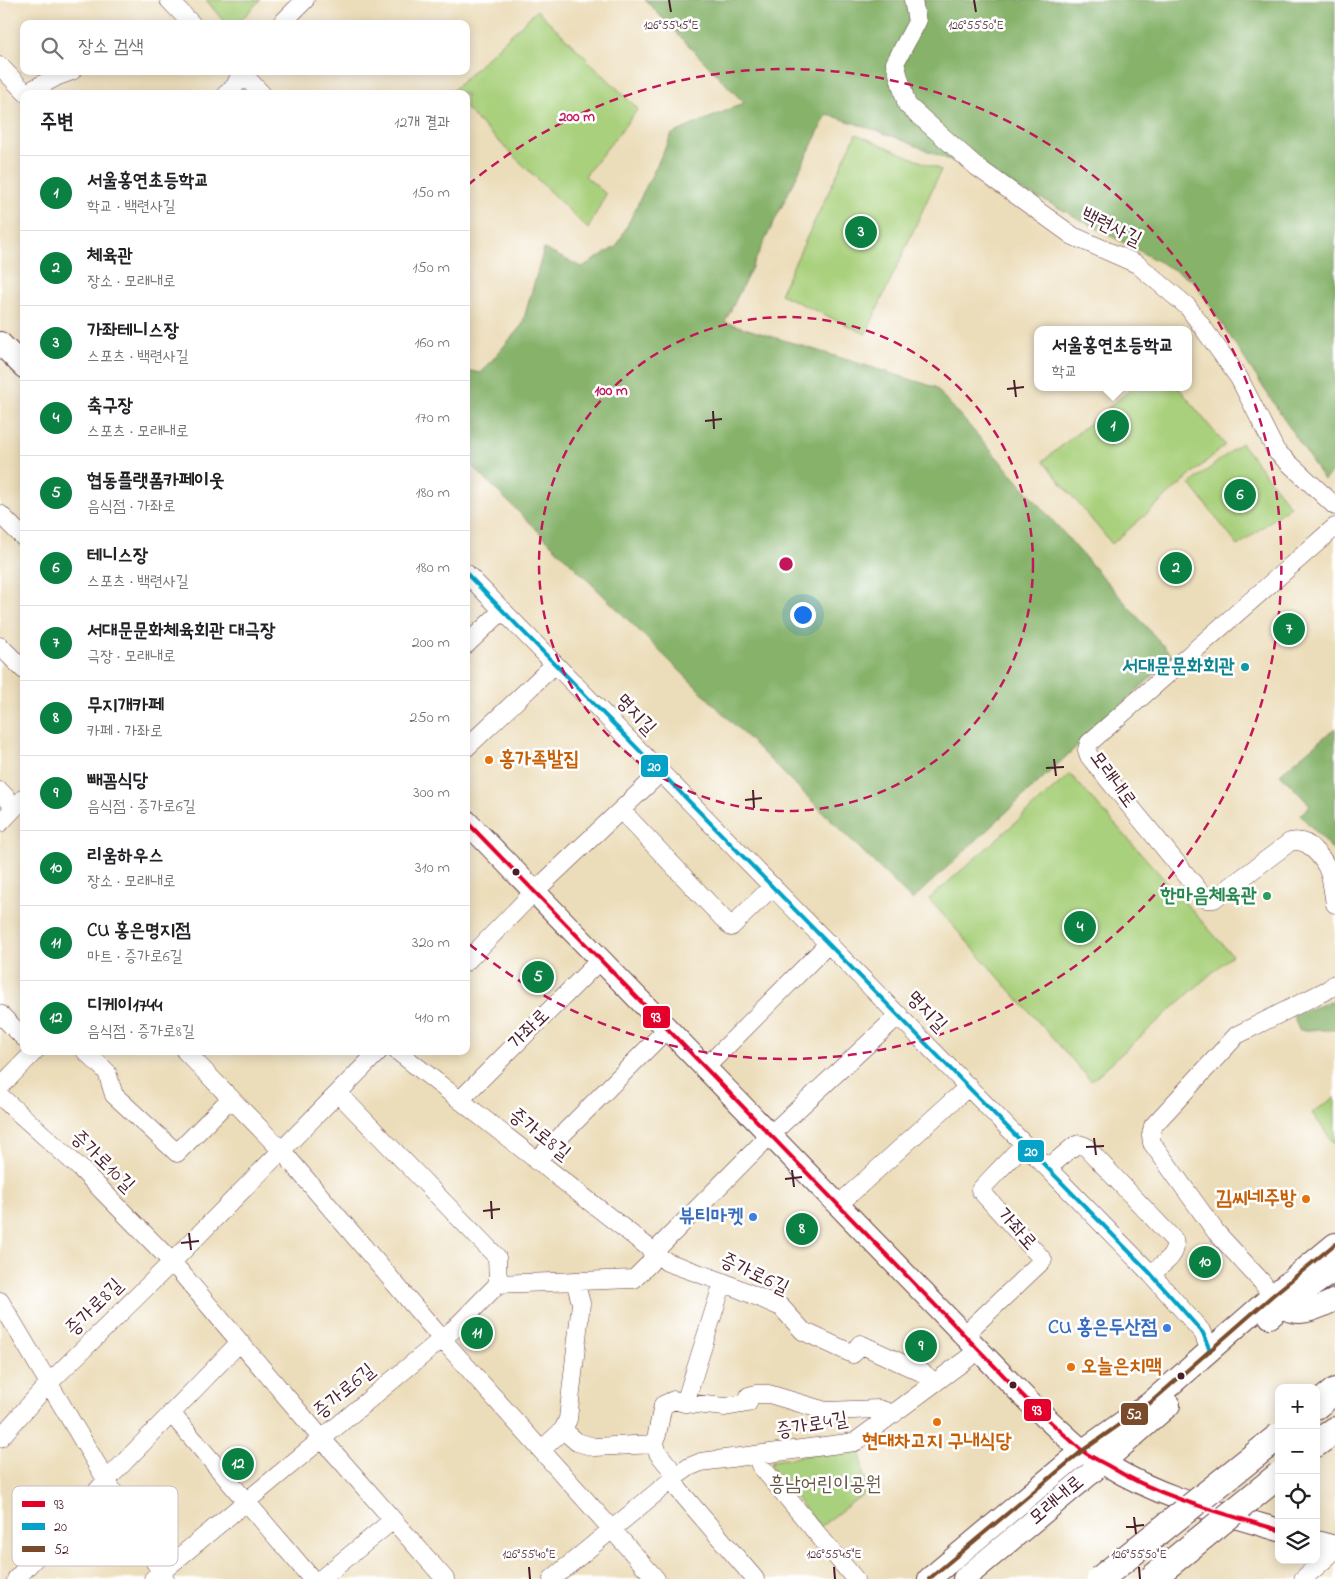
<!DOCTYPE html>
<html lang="ko">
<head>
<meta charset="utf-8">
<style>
  :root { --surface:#fff; --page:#f6f6f6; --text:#202124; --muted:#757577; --line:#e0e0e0; --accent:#0b8043 }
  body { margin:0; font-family:"Indie Flower","Poor Story",sans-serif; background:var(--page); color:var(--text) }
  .controls { position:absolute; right:15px; bottom:15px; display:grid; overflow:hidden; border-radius:10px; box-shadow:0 2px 12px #0003 }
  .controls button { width:45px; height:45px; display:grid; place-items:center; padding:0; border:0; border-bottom:1px solid var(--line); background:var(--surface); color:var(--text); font:25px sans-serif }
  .you { position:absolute; left:802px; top:614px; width:18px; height:18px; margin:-12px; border:4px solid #fff; border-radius:50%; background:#1a73e8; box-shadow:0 0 0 8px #1a73e833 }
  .badge { display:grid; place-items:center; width:32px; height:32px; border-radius:50%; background:var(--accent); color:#fff; font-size:16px; font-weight:700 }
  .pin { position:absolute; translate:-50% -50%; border:2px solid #fff; box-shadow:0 1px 5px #0006 }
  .popup { position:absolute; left:1034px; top:326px; width:158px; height:65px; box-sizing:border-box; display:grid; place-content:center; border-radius:10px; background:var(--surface); filter:drop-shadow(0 1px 4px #0005); font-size:16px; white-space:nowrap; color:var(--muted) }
  .popup b { font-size:19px; color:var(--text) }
  .popup::after { content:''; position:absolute; left:50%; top:100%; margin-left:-10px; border:10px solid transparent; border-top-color:var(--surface) }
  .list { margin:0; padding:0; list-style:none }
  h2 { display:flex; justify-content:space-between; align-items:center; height:65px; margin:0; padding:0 20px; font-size:21px }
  h2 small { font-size:16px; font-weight:400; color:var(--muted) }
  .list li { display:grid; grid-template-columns:32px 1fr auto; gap:15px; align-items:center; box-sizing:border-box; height:75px; padding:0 20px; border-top:1px solid var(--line) }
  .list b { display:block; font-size:19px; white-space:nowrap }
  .list p { margin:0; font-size:16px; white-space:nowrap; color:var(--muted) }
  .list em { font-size:16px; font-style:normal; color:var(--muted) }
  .icon { flex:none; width:28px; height:28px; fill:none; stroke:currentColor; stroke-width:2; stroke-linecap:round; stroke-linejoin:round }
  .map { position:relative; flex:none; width:1335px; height:1579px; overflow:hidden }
  .search { position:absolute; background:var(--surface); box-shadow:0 2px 12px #0003; left:20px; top:20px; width:450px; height:55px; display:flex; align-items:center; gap:12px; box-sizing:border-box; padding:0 18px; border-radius:10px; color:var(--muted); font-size:19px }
  .panel { position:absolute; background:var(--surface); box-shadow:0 2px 12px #0003; left:20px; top:90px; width:450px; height:965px; border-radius:10px }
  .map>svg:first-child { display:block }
  .green { fill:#a9d07b; stroke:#7a7853 }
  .forest { fill:#86b26b; stroke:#68684b }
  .pier { fill:#ecddba }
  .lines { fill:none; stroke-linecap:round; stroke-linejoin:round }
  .minor-casing { stroke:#623c40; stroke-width:19 }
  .major-casing { stroke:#623c40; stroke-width:24 }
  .highway-casing { stroke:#623c40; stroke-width:28 }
  .minor { stroke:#fff; stroke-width:18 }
  .major { stroke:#fff; stroke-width:22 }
  .highway { stroke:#fff; stroke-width:26 }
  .highway-bridge-casing { stroke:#623c40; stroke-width:28; stroke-linecap:butt }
  .highway-bridge { stroke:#fff; stroke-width:26 }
  .bus-1-casing { stroke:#fff; stroke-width:8 }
  .bus-2-casing { stroke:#fff; stroke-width:8 }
  .bus-3-casing { stroke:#fff; stroke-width:8 }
  .bus-1 { stroke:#e4002b; stroke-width:4 }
  .bus-2 { stroke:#04a2c6; stroke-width:4 }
  .bus-3 { stroke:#7a4b2a; stroke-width:4 }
  .ticks { fill:none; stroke:#4a1f2b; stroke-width:2 }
  .ring { fill:none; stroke:#c2185b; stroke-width:2.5; stroke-dasharray:9 6 }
  .culture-dot { fill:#0f9aa8; stroke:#fff; stroke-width:2 }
  .food-dot { fill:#e8710a; stroke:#fff; stroke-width:2 }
  .bus-dot { fill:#4a1f2b; stroke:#fff; stroke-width:2 }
  .leisure-dot { fill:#2e9e5b; stroke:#fff; stroke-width:2 }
  .shop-dot { fill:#3f7fe0; stroke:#fff; stroke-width:2 }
  .labels { text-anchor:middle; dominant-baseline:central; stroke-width:5; stroke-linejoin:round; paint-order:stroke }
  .street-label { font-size:20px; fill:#4a1f2b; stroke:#fff }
  .culture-label { font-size:20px; font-weight:bold; fill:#0d838f; stroke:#fff; text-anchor:end }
  .food-label { font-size:20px; font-weight:bold; fill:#c56008; stroke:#fff; text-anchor:start }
  .leisure-label { font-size:20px; font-weight:bold; fill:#27864d; stroke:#fff; text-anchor:end }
  .shop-label { font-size:20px; font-weight:bold; fill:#366cbe; stroke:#fff; text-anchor:end }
  .park-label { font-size:20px; fill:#665443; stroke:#fff }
  .key { fill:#fff; stroke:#c9bcbf; stroke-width:1 }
  .key-label { font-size:14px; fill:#4a1f2b }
  .ticks-label { font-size:12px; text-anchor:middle; fill:#4a1f2b; stroke:#fff; stroke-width:5; stroke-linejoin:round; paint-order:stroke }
  .centre { fill:#c2185b; stroke:#fff; stroke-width:2.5 }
  .ring-label { font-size:15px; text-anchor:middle; font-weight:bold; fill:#c2185b; stroke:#fff; stroke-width:5; stroke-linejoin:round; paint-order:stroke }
  .line-badge { stroke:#fff; stroke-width:2 }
  .badge-label { font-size:14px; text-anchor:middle; font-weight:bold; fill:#fff }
</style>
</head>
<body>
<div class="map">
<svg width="1335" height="1579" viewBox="0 0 1335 1579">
  <rect width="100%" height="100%" fill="#fff"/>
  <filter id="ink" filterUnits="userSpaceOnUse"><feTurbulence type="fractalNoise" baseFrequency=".02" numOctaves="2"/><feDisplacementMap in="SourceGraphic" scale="10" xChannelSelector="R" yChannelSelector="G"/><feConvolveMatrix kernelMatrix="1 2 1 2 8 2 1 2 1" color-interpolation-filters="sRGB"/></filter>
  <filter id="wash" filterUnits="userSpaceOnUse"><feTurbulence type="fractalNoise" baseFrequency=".0096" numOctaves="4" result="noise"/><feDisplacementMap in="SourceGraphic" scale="20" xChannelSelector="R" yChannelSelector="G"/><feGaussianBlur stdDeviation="1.12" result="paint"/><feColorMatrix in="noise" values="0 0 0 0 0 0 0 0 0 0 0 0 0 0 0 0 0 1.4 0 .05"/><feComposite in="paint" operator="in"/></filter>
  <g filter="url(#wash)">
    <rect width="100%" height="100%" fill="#ecddba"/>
    <!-- green -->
    <path class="green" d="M206 0H260L237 24H226Z
      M537 10 638 109 585 176 606 194 588 229 466 109V94L450 93Z
      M856 134 941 170 866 334 780 294Z
      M1134 387H1178L1225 445 1112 544 1043 461Z
      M1241 443 1290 506 1238 546 1190 484Z
      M1070 774 1232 955 1091 1081 929 899Z
      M1335 1097V1145L1312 1113Z
      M860 1447 863 1475 871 1488 820 1527 771 1467 772 1461Z"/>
    <!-- forest -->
    <path class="forest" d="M645 0H1335V469L1324 480 1193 280 1044 200 895 137 827 114 725 322 935 387 1173 657 912 900 466 460V370L481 373 522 325 544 249 582 267 617 246 672 134 744 103Z
      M1335 728V852L1300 815 1310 805 1280 774Z
      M1335 1000V1030H1299L1293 1015Z"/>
    <!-- pier -->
    <path class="pier" d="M1335 1378V1456L1316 1470V1393Z"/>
  </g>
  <g filter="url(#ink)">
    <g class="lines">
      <defs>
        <path id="minor" d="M169 0 192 24
          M913 0 917 22 895 63 907 105 977 167 1073 236 1137 264 1188 307 1239 378 1276 451 1335 506
          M281 24 305 0
          M0 66 27 94
          M240 71 262 94
          M26 93 58 76 72 71
          M226 94 235 86 242 71
          M0 514 24 538
          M1335 527 1089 743 1087 750 1089 756 1206 899H1214L1290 842C1300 840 1307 842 1314 850 1332 867 1331 881 1335 904
          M466 573 1151 1274 1203 1333 1210 1351
          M466 645 503 610
          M0 646 24 670
          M466 748 555 664
          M0 791 15 807
          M621 810 731 927 773 886
          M0 823 24 798
          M466 962 534 892 661 772
          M0 1014 24 1038
          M85 1051 107 1072 114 1095 177 1153 231 1098
          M185 1051 282 1151 442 1339 656 1579
          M397 1051 667 1262 723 1282 781 1307 803 1331 853 1354 860 1344 923 1373 935 1383
          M705 1068 829 943
          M0 1087 35 1051
          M338 1093 497 1257 498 1284
          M0 1096 81 1169 172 1262 322 1439 445 1579
          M460 1100 600 960
          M536 1161 667 1029
          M1048 1168 1074 1146 1079 1144 1085 1146 1174 1240C1179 1256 1162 1264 1151 1274
          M838 1205 969 1086
          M1272 1296 1262 1282 1216 1232 1152 1143 1151 1135 1153 1126 1237 1035 1329 989 1335 984
          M0 1301 165 1579
          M964 1335 1043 1260 980 1190 1024 1144
          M685 1403 723 1282
          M171 1413 312 1579
          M563 1430 577 1442 594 1447 655 1444
          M0 1438 48 1384 172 1262 379 1051
          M541 1450 563 1430 568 1419 581 1303 575 1281
          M758 1456 760 1465 855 1579
          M16 1579 106 1481 240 1342
          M153 1579 454 1329 498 1284 634 1279 650 1263 654 1252 770 1135 899 1015
          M321 1579 393 1520
          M552 1579 675 1477 689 1467 701 1462 855 1442 979 1350
          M755 1579 678 1489 671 1469 658 1453 655 1444 663 1405 674 1400 685 1403 725 1407 748 1403 749 1396 756 1394H769L826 1411 879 1409 894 1414
          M1303 1579 1335 1550"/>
        <path id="major" d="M0 343 24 367
          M466 821 1033 1406C1050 1421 1067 1438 1084 1452 1091 1457 1100 1461 1107 1465 1159 1497 1221 1513 1279 1530
          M1276 1300C1295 1321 1313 1310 1335 1300
          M1270 1317 1282 1307 1335 1270
          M1316 1542 1335 1547
          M929 1579 1082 1451 1150 1403 1272 1296 1335 1244
          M964 1579 1103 1463 1169 1405"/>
        <path id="highway" d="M1316 1406 1335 1391
          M1316 1444 1335 1430"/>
      </defs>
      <!-- minor casing -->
      <use href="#minor" class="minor-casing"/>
      <!-- major casing -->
      <use href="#major" class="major-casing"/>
      <!-- highway casing -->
      <use href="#highway" class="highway-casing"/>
      <!-- minor -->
      <use href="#minor" class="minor"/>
      <!-- major -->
      <use href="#major" class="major"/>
      <!-- highway -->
      <use href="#highway" class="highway"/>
      <defs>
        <path id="highway-bridge" d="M1100 1579 1279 1436
          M1151 1579 1279 1475"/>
      </defs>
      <!-- highway-bridge casing -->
      <use href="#highway-bridge" class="highway-bridge-casing"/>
      <!-- highway-bridge -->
      <use href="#highway-bridge" class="highway-bridge"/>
      <defs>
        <path id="bus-1" d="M466 821 1033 1406C1050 1421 1067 1438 1084 1452 1091 1457 1100 1461 1107 1465 1159 1497 1221 1513 1279 1530"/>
        <path id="bus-2" d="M466 573 1151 1274 1203 1333 1210 1351"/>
        <path id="bus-3" d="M929 1579 1082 1451 1150 1403 1272 1296 1335 1244"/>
      </defs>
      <!-- bus-1 casing -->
      <use href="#bus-1" class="bus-1-casing"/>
      <!-- bus-2 casing -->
      <use href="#bus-2" class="bus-2-casing"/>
      <!-- bus-3 casing -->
      <use href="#bus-3" class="bus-3-casing"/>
      <!-- bus-1 -->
      <use href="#bus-1" class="bus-1"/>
      <!-- bus-2 -->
      <use href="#bus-2" class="bus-2"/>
      <!-- bus-3 -->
      <use href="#bus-3" class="bus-3"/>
    </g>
  </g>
  <!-- ticks -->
  <path class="ticks" d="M669 0 671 12M974 0 976 12M1014 380 1016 397M1007 389 1024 387M713 411 714 429M705 421 722 419M1054 759 1056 776M1046 768 1064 767M753 790 754 808M745 800 762 798M1094 1138 1096 1155M1086 1147 1104 1146M792 1170 794 1187M785 1179 802 1177M491 1201 492 1219M483 1211 500 1209M189 1233 191 1250M181 1243 199 1241M1134 1517 1136 1534M1126 1527 1144 1525M529 1567 530 1579M834 1567 835 1579M1139 1567 1140 1579"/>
  <!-- distance rings -->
  <g class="ring">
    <circle cx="786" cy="564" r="247"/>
    <path d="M468 185A495 495 0 1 1 468 943"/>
  </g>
  <!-- markers -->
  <circle class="culture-dot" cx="1245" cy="667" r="5"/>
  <g class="food-dot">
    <circle cx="489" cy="760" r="5"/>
    <circle cx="1306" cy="1199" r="5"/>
    <circle cx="1071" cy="1367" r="5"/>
    <circle cx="937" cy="1422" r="5"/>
  </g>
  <g class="bus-dot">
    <circle cx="516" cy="872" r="4.5"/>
    <circle cx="1181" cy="1376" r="4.5"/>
    <circle cx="1013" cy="1385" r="4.5"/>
  </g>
  <circle class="leisure-dot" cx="1267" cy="896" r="5"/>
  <g class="shop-dot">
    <circle cx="753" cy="1217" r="5"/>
    <circle cx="1167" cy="1328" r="5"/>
  </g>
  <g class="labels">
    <!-- street labels -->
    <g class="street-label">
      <text transform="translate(1111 228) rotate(26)">백련사길</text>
      <text transform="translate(635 715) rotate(46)">명지길</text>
      <text transform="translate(1112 780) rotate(54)">모래내로</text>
      <text transform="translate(926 1012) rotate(46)">명지길</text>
      <text transform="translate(530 1030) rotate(-45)">가좌로</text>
      <text transform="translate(539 1135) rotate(38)">증가로8길</text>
      <text transform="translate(102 1162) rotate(44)">증가로10길</text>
      <text transform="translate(1016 1230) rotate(48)">가좌로</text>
      <text transform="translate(754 1275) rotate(25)">증가로6길</text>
      <text transform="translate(95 1308) rotate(-45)">증가로8길</text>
      <text transform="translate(345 1392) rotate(-40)">증가로6길</text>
      <text transform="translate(812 1426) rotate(-10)">증가로4길</text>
      <text transform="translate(1057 1501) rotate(-40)">모래내로</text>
    </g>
    <!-- culture labels -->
    <g class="culture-label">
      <text x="1235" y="667">서대문문화회관</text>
    </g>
    <!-- food labels -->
    <g class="food-label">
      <text x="499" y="760">홍가족발집</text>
      <text x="1296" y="1199" text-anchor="end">김씨네주방</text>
      <text x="1081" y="1367">오늘은치맥</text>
      <text x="937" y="1442" text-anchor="middle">현대차고지 구내식당</text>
    </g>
    <!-- leisure labels -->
    <g class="leisure-label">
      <text x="1257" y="896">한마음체육관</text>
    </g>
    <!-- shop labels -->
    <g class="shop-label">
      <text x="743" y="1217">뷰티마켓</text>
      <text x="1157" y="1328">CU 홍은두산점</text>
    </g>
    <!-- park labels -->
    <g class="park-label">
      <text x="825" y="1485">흥남어린이공원</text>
    </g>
  </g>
  <!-- legend -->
  <rect x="12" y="1486" width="166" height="80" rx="8" class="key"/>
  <rect x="22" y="1501" width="23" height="6" fill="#e4002b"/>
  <rect x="22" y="1523" width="23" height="7" fill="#04a2c6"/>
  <rect x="22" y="1546" width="23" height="6" fill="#7a4b2a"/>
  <g class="key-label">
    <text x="54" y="1509">93</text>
    <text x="54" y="1531">20</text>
    <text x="54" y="1554">52</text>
  </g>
  <g class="ticks-label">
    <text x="671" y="29">126°55'45"E</text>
    <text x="976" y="29">126°55'50"E</text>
    <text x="529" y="1558">126°55'40"E</text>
    <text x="834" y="1558">126°55'45"E</text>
    <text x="1139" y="1558">126°55'50"E</text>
  </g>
  <circle cx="786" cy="564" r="8" class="centre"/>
  <g class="ring-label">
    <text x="577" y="121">200 m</text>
    <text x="611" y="395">100 m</text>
  </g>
  <g class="line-badge">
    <rect x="640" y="754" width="29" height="24" rx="5" fill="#04a2c6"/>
    <rect x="642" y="1005" width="29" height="24" rx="5" fill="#e4002b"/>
    <rect x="1017" y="1139" width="28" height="24" rx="5" fill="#04a2c6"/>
    <rect x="1023" y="1398" width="29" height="24" rx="5" fill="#e4002b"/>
    <rect x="1120" y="1402" width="29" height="24" rx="5" fill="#7a4b2a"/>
  </g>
  <g class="badge-label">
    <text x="654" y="771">20</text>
    <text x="656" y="1022">93</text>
    <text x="1031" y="1156">20</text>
    <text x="1037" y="1415">93</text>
    <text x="1134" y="1419">52</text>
  </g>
</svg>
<div class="controls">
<button>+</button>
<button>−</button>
<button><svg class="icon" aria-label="locate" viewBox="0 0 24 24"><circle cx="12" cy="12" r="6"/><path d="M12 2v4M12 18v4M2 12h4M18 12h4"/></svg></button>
<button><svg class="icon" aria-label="layers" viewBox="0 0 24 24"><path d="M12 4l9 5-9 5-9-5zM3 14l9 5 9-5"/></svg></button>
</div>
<div class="you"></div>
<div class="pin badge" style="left:1113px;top:426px">1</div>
<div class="popup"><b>서울홍연초등학교</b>학교</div>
<div class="pin badge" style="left:1176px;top:568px">2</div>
<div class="pin badge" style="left:861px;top:232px">3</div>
<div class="pin badge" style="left:1080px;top:927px">4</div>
<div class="pin badge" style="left:538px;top:977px">5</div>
<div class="pin badge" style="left:1240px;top:495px">6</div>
<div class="pin badge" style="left:1289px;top:629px">7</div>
<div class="pin badge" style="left:802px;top:1229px">8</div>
<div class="pin badge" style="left:921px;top:1346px">9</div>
<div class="pin badge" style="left:1205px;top:1262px">10</div>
<div class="pin badge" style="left:477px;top:1333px">11</div>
<div class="pin badge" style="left:238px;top:1464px">12</div>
<div class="search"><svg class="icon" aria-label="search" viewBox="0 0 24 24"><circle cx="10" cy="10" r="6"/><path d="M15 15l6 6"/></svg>장소 검색</div>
<section class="panel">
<h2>주변<small>12개 결과</small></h2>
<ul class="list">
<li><span class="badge">1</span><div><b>서울홍연초등학교</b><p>학교 · 백련사길</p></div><em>150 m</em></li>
<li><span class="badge">2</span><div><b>체육관</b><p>장소 · 모래내로</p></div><em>150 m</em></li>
<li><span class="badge">3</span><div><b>가좌테니스장</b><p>스포츠 · 백련사길</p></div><em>160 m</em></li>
<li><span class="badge">4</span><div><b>축구장</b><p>스포츠 · 모래내로</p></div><em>170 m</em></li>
<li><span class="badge">5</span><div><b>협동플랫폼카페이웃</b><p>음식점 · 가좌로</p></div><em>180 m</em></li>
<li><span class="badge">6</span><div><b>테니스장</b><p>스포츠 · 백련사길</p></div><em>180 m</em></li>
<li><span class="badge">7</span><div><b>서대문문화체육회관 대극장</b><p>극장 · 모래내로</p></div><em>200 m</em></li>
<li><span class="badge">8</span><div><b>무지개카페</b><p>카페 · 가좌로</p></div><em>250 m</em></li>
<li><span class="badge">9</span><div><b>빼꼼식당</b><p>음식점 · 증가로6길</p></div><em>300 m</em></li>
<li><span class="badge">10</span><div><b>리움하우스</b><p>장소 · 모래내로</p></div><em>310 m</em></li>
<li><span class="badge">11</span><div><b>CU 홍은명지점</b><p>마트 · 증가로6길</p></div><em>320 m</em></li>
<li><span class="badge">12</span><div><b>디케이1744</b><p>음식점 · 증가로8길</p></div><em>410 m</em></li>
</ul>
</section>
</div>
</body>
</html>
